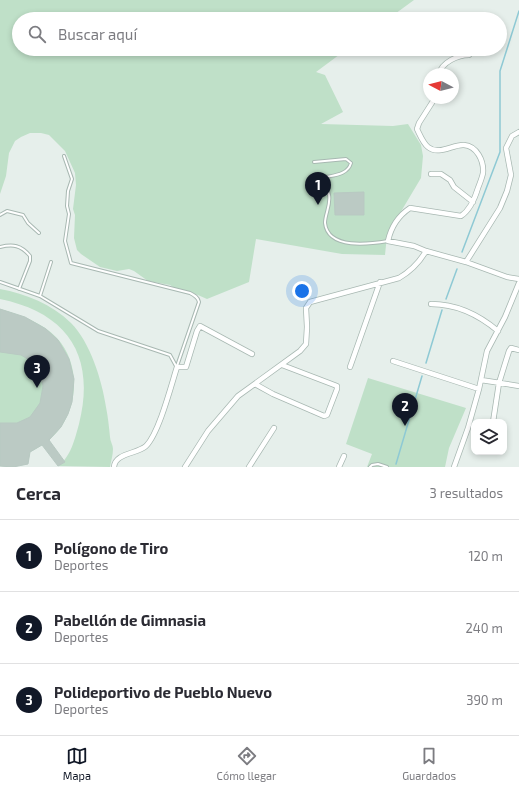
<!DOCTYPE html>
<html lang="es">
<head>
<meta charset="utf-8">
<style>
  :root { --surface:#fff; --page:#f2f2f3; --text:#2b2b33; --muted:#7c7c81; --line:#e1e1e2; --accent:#111827 }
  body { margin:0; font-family:"Exo 2",sans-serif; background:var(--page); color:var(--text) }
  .controls { position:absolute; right:12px; bottom:12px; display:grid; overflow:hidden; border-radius:8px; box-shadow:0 2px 6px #0003 }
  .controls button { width:36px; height:36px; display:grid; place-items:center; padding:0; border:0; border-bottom:1px solid var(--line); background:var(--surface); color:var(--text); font:20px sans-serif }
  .compass { position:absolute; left:423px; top:68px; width:36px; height:36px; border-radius:50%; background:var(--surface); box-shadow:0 2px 6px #0003; rotate:277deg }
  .you { position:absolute; left:302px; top:291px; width:14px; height:14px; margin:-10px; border:3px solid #fff; border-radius:50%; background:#1a73e8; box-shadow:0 0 0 6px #1a73e833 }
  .badge { display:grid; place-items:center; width:26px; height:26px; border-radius:50%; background:var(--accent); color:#fff; font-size:13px; font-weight:700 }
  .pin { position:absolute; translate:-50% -33px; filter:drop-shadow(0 1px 2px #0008) }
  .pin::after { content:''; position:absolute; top:21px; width:14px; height:12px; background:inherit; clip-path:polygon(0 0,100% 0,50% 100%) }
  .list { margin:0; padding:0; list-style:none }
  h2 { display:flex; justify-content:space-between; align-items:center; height:52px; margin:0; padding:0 16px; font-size:17px }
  h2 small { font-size:13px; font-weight:400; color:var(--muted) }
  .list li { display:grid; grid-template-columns:26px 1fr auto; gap:12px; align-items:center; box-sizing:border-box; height:72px; padding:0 16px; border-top:1px solid var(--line) }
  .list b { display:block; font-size:15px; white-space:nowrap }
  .list p { margin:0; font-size:13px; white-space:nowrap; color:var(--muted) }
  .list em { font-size:13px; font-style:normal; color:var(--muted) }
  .icon { flex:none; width:22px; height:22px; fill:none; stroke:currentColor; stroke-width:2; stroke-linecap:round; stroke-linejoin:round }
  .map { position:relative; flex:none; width:519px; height:467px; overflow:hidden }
  .search { position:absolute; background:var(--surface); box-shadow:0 2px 6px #0003; left:12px; right:12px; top:12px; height:44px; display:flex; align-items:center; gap:10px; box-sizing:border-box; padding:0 14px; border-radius:22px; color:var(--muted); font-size:15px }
  .sheet { height:268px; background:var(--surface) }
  nav { display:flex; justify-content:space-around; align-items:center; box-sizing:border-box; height:56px; border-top:1px solid var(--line); background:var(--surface); font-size:11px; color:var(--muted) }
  nav a { display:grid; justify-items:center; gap:2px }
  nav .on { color:var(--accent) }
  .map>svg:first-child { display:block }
  .green { fill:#bfe0c8 }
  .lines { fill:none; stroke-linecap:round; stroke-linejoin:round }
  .stream { stroke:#8ec9d4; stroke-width:1.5 }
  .building { fill:#bbcac4; stroke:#b8c9c2 }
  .lane-casing { stroke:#a8b8b2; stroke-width:4 }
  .street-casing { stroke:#a8b8b2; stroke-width:6 }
  .lane { stroke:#fff; stroke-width:2 }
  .street { stroke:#fff; stroke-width:4.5 }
</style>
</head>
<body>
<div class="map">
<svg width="519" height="467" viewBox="0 0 519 467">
  <rect width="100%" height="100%" fill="#e6efeb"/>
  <!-- green -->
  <path class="green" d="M0 0H414L388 19H19V49H347L316 72 325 75 343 112 321 124 393 126 408 124 421 145 423 156 421 178 387 235 385 255 342 254 256 239 249 282 207 299 191 292 184 293 179 291 170 285 148 281 134 271 129 269 117 271 100 267 81 254 77 250 74 238 75 215 73 209 76 185 75 173 65 151 49 135 41 133H30L21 137 15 141 9 153 6 176 0 194Z
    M0 289C26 294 52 304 71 323 90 342 102 380 106 407 108 417 109 427 110 437 110 441 113 445 113 449 113 455 111 461 110 467L58 466C71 457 75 438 79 424 96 356 68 313 0 299Z
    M0 309C20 315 42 322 57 338 79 362 79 401 61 427 53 438 42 446 30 452L28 464 13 467 0 466Z
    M368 378 466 408 449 448 445 467H367L372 454 346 444Z"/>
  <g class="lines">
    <!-- stream -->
    <path class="stream" d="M462 252 500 152V71L519 11
      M446 299 457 269
      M426 363 442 310
      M396 464 422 376"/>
  </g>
  <!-- building -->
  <path class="building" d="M364 192V215H335L334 193Z
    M0 309 25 317 46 329 58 340 69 359 74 379 72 402 68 414 61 427 49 440 65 462 58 466 42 445 30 452 28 464 13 467 0 466V423H17L30 417 40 403 43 386 39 371 31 361 21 355 0 352Z"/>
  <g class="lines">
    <defs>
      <path id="lane" d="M64 156 72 179 68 191 67 206 69 214 65 241 71 263 190 293C194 295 198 297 199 302L177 366
        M314 162 346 159 351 163C348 174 336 175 326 177L324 180C325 185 328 190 329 195 331 205 325 214 325 223 328 250 370 244 388 241
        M0 215 7 211 23 215 28 223 39 233
        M0 247C13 244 21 245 30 256V261L19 289
        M0 282 40 296 98 331 170 355 176 366
        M40 296 51 262
        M370 467 372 465 378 464 387 467"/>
      <path id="street" d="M439 74C442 62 458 55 469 55
        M431 174H441L450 180 454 187 473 202
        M426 251 414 246 388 241C391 227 398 216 410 208L461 216C470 210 475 198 478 188 480 183 482 178 483 173 484 161 477 146 464 145 453 144 439 156 428 147 423 143 420 135 417 129L419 123 435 98
        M466 262 500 208 507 191 511 175 506 148 512 136 519 132
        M431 304C456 304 479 315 498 331
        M393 361 479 389
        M350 367 380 282
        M481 380 519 386
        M255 384 273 394 324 416 327 415 337 389V386L282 365
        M493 422 499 383 509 351 511 348 519 350
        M114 467C115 453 137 454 146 446 159 433 171 386 177 367H186L197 331 200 326 252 354
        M185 467 208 431 238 396 300 351 306 344 307 327 306 308 310 302 399 278C411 271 419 263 426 251L466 262 507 277 519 279
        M249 467 274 428
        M339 467 344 456
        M454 467 468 428 479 389 487 351 505 317 519 283"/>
    </defs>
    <!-- lane casing -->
    <use href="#lane" class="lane-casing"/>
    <!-- street casing -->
    <use href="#street" class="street-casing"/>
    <!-- lane -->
    <use href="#lane" class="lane"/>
    <!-- street -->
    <use href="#street" class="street"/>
  </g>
</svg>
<div class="controls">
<button><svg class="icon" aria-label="layers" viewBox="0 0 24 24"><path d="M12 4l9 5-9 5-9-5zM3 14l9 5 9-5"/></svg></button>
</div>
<svg class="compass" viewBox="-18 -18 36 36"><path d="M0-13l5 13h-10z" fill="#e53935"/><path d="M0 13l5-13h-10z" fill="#7c7c81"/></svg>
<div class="you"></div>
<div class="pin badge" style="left:318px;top:205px">1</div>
<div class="pin badge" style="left:405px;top:426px">2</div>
<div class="pin badge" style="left:37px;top:388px">3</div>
<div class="search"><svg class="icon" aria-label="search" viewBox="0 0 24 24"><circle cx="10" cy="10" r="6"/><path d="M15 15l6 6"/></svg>Buscar aquí</div>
</div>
<section class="sheet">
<h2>Cerca<small>3 resultados</small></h2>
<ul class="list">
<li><span class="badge">1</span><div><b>Polígono de Tiro</b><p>Deportes</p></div><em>120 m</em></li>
<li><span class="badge">2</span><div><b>Pabellón de Gimnasia</b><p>Deportes</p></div><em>240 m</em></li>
<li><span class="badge">3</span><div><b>Polideportivo de Pueblo Nuevo</b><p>Deportes</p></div><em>390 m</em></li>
</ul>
</section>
<nav>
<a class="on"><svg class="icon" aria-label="map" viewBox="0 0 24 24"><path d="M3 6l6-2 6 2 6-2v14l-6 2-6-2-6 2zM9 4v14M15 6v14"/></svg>Mapa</a>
<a><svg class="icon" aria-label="directions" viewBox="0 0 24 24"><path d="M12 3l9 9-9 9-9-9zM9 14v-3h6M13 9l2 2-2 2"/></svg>Cómo llegar</a>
<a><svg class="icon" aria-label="saved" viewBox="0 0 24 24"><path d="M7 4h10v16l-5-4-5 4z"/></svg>Guardados</a>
</nav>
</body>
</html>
